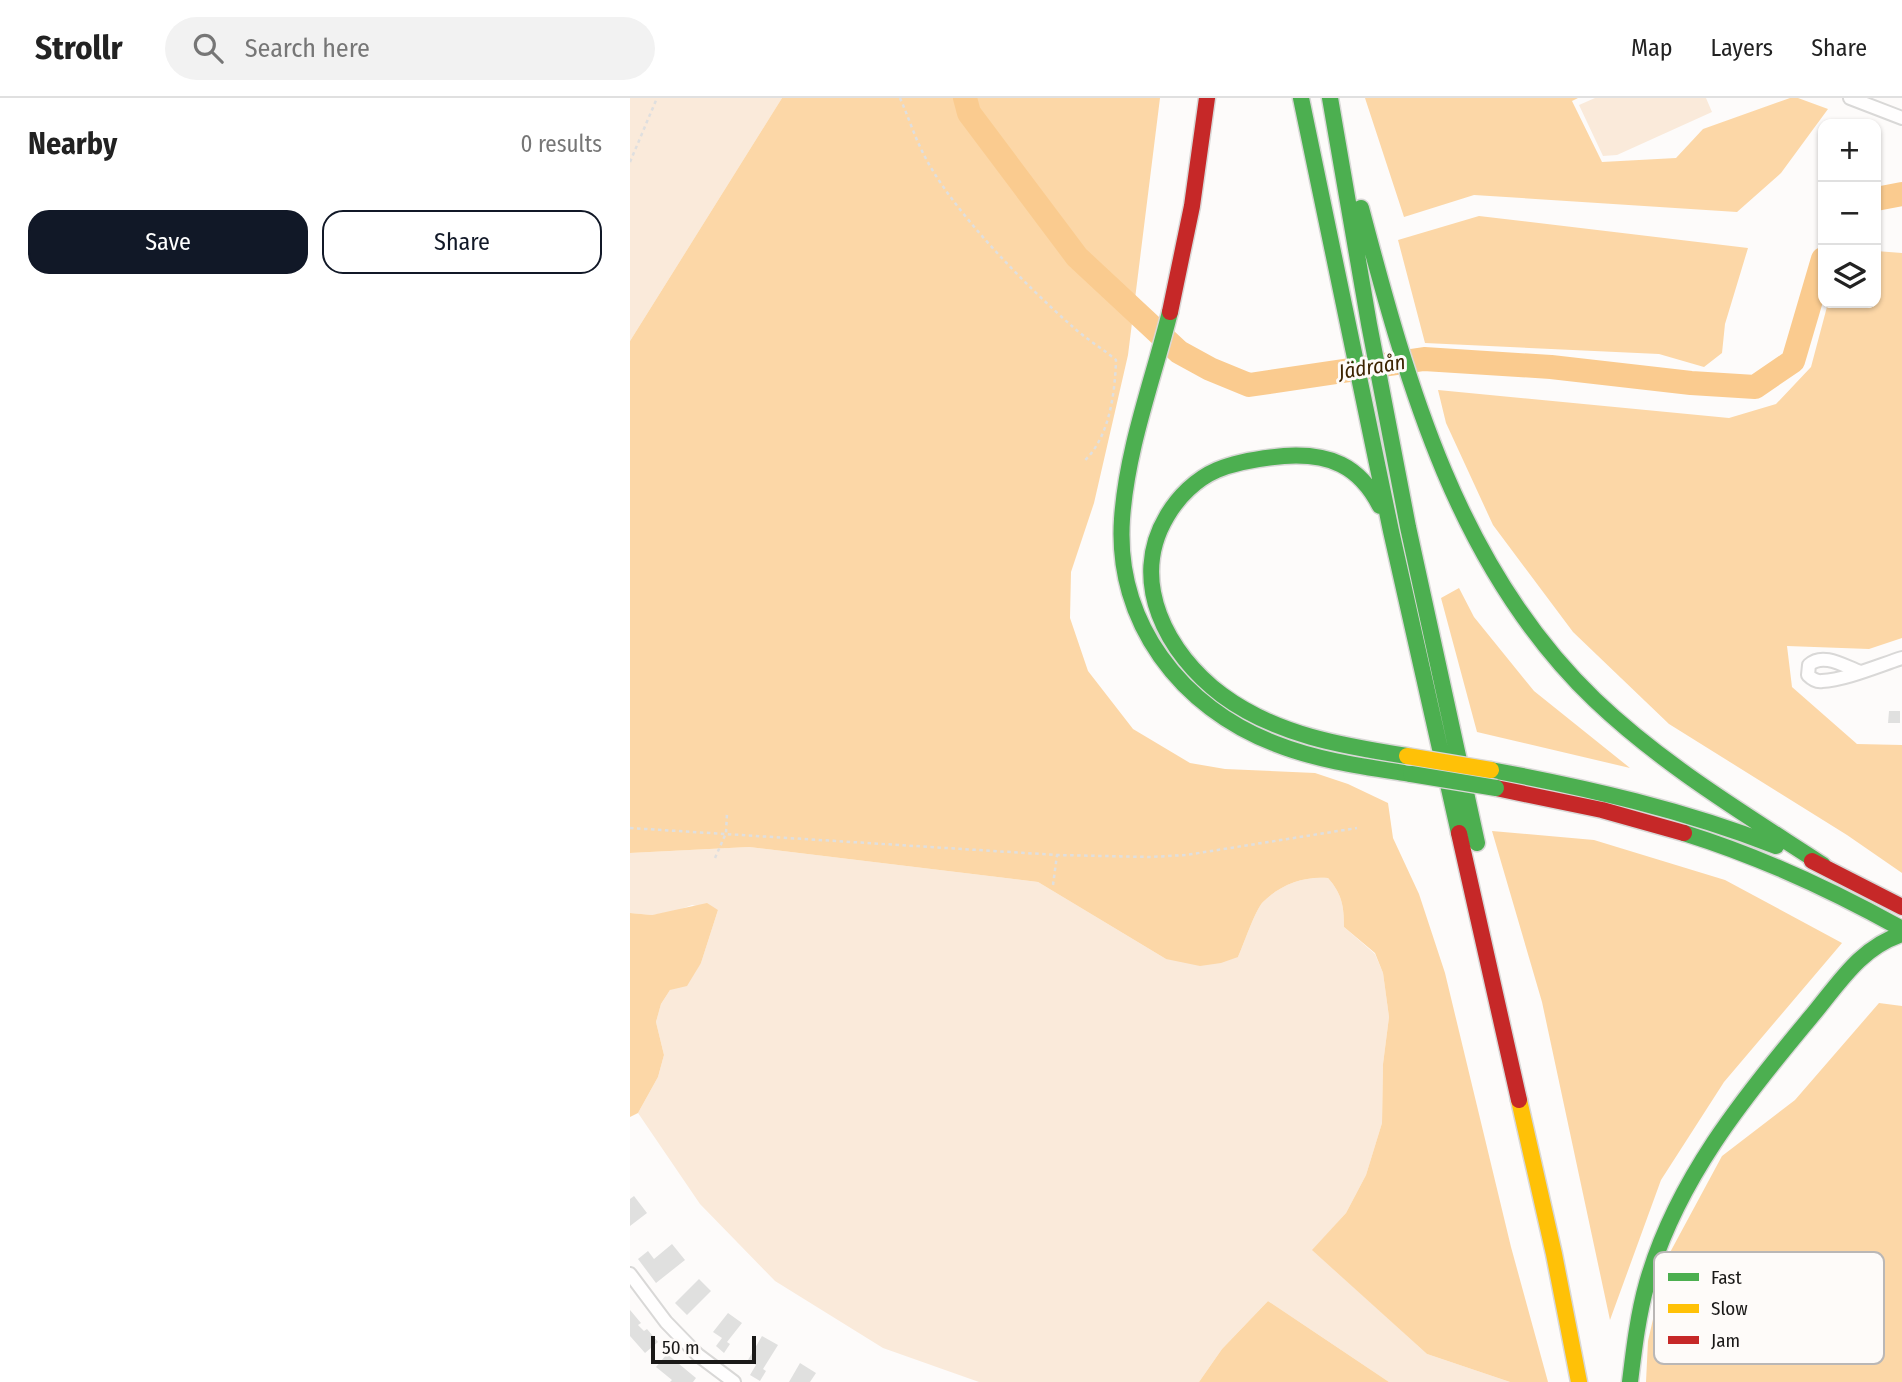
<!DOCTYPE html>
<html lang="en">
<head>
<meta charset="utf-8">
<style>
  :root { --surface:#fff; --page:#f2f2f2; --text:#222; --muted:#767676; --line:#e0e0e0; --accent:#111827 }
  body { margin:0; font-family:"Fira Sans Condensed",sans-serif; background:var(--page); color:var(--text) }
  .controls { position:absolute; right:21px; top:21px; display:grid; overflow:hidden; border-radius:14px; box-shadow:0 2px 5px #0004 }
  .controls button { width:63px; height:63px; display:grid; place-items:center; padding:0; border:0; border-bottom:2px solid var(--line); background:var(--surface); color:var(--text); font:35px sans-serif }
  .scale { position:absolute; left:21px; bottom:18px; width:105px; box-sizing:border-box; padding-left:7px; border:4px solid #1a1918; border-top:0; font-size:19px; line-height:24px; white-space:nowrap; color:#1a1918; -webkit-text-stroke:5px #fefbf9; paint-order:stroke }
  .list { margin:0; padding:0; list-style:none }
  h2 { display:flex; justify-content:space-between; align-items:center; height:91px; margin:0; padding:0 28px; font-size:30px }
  h2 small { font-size:23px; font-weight:400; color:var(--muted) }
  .actions { display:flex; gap:14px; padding:21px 28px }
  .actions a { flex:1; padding:16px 0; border:2px solid var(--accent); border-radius:21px; text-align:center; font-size:24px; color:var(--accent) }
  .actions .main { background:var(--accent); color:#fff }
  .icon { flex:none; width:38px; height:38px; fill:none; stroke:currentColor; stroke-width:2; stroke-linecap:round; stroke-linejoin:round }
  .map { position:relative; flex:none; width:1272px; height:1284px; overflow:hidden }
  header { display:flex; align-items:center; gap:42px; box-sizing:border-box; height:98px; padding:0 35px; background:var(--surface); border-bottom:2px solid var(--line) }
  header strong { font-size:33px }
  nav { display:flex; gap:38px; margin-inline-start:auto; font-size:24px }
  .search { width:490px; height:63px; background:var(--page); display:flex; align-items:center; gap:18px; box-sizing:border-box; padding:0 24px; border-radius:38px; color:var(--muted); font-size:26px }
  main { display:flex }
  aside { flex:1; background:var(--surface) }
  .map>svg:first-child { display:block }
  .green { fill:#faeada }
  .forest { fill:#fcd7a7 }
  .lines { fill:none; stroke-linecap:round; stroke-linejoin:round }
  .river { stroke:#facb8f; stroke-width:24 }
  .building { fill:#e0e0df }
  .street-casing { stroke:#d9d8d7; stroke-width:16 }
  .fast-casing { stroke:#d9d8d7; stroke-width:19 }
  .slow-casing { stroke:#d9d8d7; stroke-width:19 }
  .jam-casing { stroke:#d9d8d7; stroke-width:19 }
  .path { stroke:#dfdfdf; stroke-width:2.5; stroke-dasharray:3.5 3.5; stroke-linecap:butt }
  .street { stroke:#fffefe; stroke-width:12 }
  .fast { stroke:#4caf50; stroke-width:16 }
  .slow { stroke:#ffc107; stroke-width:16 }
  .jam { stroke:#c62828; stroke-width:16 }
  .fast-bridge-casing { stroke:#d9d8d7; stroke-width:19; stroke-linecap:butt }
  .slow-bridge-casing { stroke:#d9d8d7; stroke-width:19; stroke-linecap:butt }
  .fast-bridge { stroke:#4caf50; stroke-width:16 }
  .slow-bridge { stroke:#ffc107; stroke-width:16 }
  .labels { text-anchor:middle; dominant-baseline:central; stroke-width:6; stroke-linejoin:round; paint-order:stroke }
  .water-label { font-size:21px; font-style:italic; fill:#3c2300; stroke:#fefbf9 }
  .key { fill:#fefbf9; stroke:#bab7b6; stroke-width:2 }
  .key-label { font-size:19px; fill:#1a1918 }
</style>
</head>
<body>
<header>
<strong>Strollr</strong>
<div class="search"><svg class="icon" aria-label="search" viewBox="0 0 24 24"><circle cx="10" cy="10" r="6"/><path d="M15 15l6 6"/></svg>Search here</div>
<nav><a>Map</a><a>Layers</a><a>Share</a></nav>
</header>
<main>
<aside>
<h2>Nearby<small>0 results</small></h2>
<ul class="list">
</ul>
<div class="actions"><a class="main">Save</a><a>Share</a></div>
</aside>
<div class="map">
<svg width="1272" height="1284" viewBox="0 0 1272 1284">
  <rect width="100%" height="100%" fill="#fdfbfa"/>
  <!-- green -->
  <path class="green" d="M0 0H152L0 243Z
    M965 0H1076L1082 14 987 57 973 58 949 7Z
    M119 749 408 784 536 861 608 859C614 846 625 812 633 804 651 786 674 778 698 780 712 796 714 808 714 829L745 856 753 875 759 919 753 966 752 1025 736 1077 716 1115 683 1152 797 1256 880 1284H759L638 1203 592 1251 569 1284H349L253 1250 145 1183 70 1106 8 1015 28 979 34 957 26 924 31 906 40 892 71 865 88 812 62 807 46 813 22 817 0 815V755Z"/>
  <!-- forest -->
  <path class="forest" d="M152 0H530L498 257 464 405 441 474 440 520 458 573 503 631 560 665 595 671 685 675 718 686 758 705 763 740 789 796 815 875 881 1149 918 1284H880L797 1256 682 1152 716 1115 736 1077 752 1025 753 966 759 919 753 875 745 855 714 829C714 808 712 796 698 780 674 778 651 786 633 804 625 812 614 846 608 859L591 865 570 868 536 861 408 784 119 749 0 755V243Z
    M735 0H948L942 3 972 64 1046 60 1073 31 1160 0H1168L1198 11 1151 75 1107 114 844 97 774 119Z
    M849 118 1118 150 1095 226 1092 255 1074 269 1029 256 795 245 768 142Z
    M1246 153 1272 155V540L1239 551 1157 548 1162 589 1227 646 1272 647V775L1217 737 1039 626 943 534 863 427 816 325 808 292 1099 320 1146 306 1181 269 1198 205H1246Z
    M829 490 844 519 904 593 1000 670 847 634 811 500Z
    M862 733 964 742 1095 782 1212 845 1094 984 1031 1082 980 1222 912 904Z
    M77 805 88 812 71 865 57 888 40 892 31 906 26 924 34 957 28 979 8 1015 0 1019V815L22 817Z
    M1249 905 1272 908V1284H1016L1018 1243 1037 1160 1092 1058 1165 1002Z
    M638 1203 759 1284H569L592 1251Z"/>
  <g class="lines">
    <!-- river -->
    <path class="river" d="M335 0 339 15 447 159 549 254 580 271 619 287 794 261 921 269 1061 285 1125 289 1163 263 1193 161
      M1246 101 1272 96"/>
  </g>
  <!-- building -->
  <path class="building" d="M1259 613H1270V625H1258Z
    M4 1098 17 1115 0 1128V1101Z
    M42 1146 55 1162 26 1185 8 1161 18 1153 24 1161Z
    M69 1181 81 1193 57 1217 45 1205Z
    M0 1212 11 1225 8 1227 14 1233 17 1231 28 1244 15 1255 0 1238Z
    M98 1215 112 1225 97 1244 100 1246 94 1255 86 1248 92 1240 83 1234Z
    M132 1238 148 1247 133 1271 136 1273 130 1283 120 1277 126 1267 118 1262Z
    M37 1256 66 1280 63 1284H40L42 1282 26 1269Z
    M170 1265 186 1275 180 1284H159Z"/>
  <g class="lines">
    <defs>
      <path id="street" d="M1220 0 1272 20
        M1230 574C1214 568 1193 554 1179 567L1178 577C1182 581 1186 584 1192 583 1215 582 1250 567 1272 560
        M0 1176 36 1224 68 1257 104 1284"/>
      <path id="fast" d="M671 0 761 433 829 735
        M700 0 739 226 778 429 847 745
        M731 110C778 288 828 471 965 602 1033 667 1115 716 1193 767
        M540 214C523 282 497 350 492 421 485 524 551 610 646 646 689 663 736 669 781 676
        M750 408C729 367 699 355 654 358 631 360 608 363 587 372 566 381 548 399 537 418 498 483 537 556 592 597 646 637 713 648 777 658
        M861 672C958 690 1054 712 1146 748
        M1054 735C1131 759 1202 792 1272 831
        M1000 1284C1004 1251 1008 1217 1017 1185 1046 1083 1113 1000 1180 920 1208 887 1229 850 1272 836"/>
      <path id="slow" d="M889 1002 924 1156 949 1284"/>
      <path id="jam" d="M540 214 562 108 577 0
        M866 690 972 712 1054 735
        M829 735 889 1002
        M1182 763 1272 809"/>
    </defs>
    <!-- street casing -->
    <use href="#street" class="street-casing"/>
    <!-- fast casing -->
    <use href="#fast" class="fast-casing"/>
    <!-- slow casing -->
    <use href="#slow" class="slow-casing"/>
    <!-- jam casing -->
    <use href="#jam" class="jam-casing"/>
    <!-- path -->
    <path class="path" d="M270 0C278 18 284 37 293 55 321 112 395 187 443 229 456 241 472 250 486 262 485 296 479 341 453 364
      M0 64 27 0
      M0 730 427 757 520 759 556 757 727 730
      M85 760 96 735 97 715
      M423 787 427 757"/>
    <!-- street -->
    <use href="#street" class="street"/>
    <!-- fast -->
    <use href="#fast" class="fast"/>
    <!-- slow -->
    <use href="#slow" class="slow"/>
    <!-- jam -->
    <use href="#jam" class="jam"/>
    <defs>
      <path id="fast-bridge" d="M781 676 866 690"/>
      <path id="slow-bridge" d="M777 658 861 672"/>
    </defs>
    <!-- fast-bridge casing -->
    <use href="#fast-bridge" class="fast-bridge-casing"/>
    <!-- slow-bridge casing -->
    <use href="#slow-bridge" class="slow-bridge-casing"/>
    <!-- fast-bridge -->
    <use href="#fast-bridge" class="fast-bridge"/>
    <!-- slow-bridge -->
    <use href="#slow-bridge" class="slow-bridge"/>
  </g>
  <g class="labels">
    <!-- water labels -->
    <g class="water-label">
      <text transform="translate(742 269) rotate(-9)">Jädraån</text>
    </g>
  </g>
  <!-- legend -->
  <rect x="1024" y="1154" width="230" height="112" rx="10" class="key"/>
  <rect x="1038" y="1175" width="31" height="8" fill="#4caf50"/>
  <rect x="1038" y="1206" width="31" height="9" fill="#ffc107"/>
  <rect x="1038" y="1238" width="31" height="8" fill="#c62828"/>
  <g class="key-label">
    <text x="1081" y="1186">Fast</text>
    <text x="1081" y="1217">Slow</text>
    <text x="1081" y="1249">Jam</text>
  </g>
</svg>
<div class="controls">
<button>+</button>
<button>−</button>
<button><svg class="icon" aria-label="layers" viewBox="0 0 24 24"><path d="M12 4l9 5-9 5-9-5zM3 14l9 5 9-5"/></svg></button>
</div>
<div class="scale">50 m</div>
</div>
</main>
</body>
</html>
